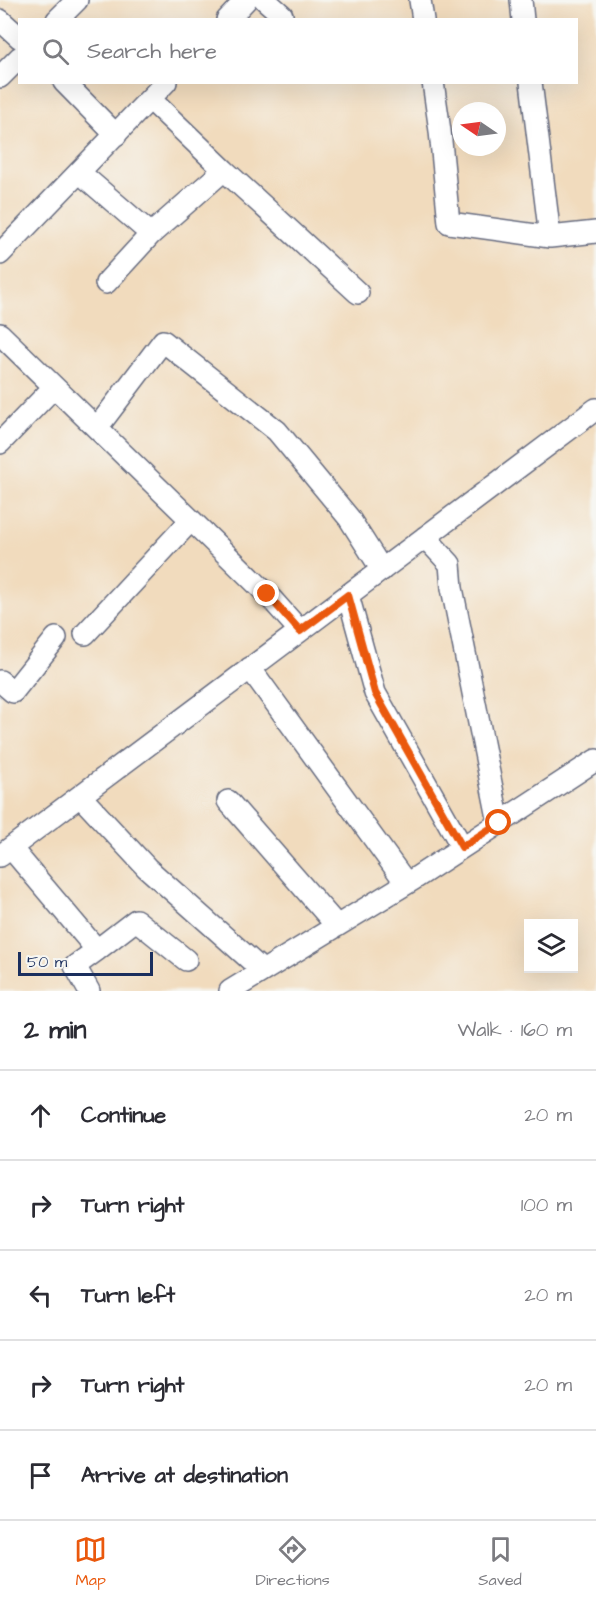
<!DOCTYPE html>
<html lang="en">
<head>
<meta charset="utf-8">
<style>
  :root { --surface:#fff; --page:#f2f2f3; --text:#2b2b33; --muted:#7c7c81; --line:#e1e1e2; --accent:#ea580c }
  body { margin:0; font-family:"Architects Daughter",sans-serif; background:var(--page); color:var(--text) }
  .controls { position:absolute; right:18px; bottom:18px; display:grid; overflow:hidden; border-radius:0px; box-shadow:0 6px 24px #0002 }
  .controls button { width:54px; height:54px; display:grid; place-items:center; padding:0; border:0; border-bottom:2px solid var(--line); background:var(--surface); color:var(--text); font:30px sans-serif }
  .compass { position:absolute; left:452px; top:102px; width:54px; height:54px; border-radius:50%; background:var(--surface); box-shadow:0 6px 24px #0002; rotate:283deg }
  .scale { position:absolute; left:18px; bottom:15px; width:135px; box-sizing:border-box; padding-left:6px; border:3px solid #1b2f5e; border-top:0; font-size:16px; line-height:21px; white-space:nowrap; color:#1b2f5e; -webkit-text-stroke:4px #f6f6f2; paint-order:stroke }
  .stop { position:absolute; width:18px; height:18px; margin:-14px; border:4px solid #ea580c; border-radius:50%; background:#fff }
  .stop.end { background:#ea580c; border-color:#fff; box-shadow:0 2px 6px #0008 }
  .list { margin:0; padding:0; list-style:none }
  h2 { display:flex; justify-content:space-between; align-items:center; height:78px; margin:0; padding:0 24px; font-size:26px }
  h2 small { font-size:20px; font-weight:400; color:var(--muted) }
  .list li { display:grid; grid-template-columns:39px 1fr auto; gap:18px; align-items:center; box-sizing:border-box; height:90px; padding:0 24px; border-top:2px solid var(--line) }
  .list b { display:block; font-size:22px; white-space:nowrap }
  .list em { font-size:20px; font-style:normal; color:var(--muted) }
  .icon { flex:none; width:33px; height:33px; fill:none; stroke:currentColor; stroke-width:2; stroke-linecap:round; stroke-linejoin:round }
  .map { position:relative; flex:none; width:596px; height:991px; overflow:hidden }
  .search { position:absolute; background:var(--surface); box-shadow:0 6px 24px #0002; left:18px; right:18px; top:18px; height:66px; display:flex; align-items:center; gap:15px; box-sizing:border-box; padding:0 21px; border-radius:0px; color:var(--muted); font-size:22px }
  .sheet { height:528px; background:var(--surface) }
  nav { display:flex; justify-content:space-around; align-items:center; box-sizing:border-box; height:84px; border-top:2px solid var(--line); background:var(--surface); font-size:16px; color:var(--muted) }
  nav a { display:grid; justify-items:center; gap:3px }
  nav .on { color:var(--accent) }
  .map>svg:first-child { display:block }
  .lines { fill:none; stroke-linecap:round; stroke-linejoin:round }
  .street-casing { stroke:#666b7f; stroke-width:24 }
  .street { stroke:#fff; stroke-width:21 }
  .route { stroke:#ea580c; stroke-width:8 }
</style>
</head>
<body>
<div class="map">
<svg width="596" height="991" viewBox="0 0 596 991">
  <rect width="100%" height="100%" fill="#f6f6f2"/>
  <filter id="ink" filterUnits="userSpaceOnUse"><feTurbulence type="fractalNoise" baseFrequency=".0167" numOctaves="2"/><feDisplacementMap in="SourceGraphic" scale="12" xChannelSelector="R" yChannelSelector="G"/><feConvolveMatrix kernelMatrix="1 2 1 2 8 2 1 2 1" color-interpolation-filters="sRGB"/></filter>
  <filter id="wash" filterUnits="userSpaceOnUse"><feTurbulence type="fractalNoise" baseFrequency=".008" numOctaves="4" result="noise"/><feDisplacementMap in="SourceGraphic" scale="24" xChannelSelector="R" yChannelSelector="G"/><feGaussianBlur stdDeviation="1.35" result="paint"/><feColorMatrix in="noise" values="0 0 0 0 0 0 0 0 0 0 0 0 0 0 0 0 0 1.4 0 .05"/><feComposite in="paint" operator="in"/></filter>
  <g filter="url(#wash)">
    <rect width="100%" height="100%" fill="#f1dbbd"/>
  </g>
  <g filter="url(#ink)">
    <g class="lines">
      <defs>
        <path id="street" d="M265 0 282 15
          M420 0 423 20
          M521 0 523 20
          M0 20 20 38
          M57 20 77 0
          M227 20 246 0
          M0 77 20 57
          M64 82 116 135
          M433 82 440 131 449 223 550 237 596 232
          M531 82 550 237
          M150 99 224 170
          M79 172 151 234 106 283
          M151 234 224 170 358 293
          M0 254 166 82
          M0 334 267 594 300 631
          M97 428 163 341 277 431 349 518 382 570
          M0 443 54 387
          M425 537 450 564 452 588 499 823
          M348 595 375 693 462 847
          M85 634 191 520
          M250 668 406 883
          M0 681 13 692 56 638
          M80 796 147 868 263 971
          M228 801 337 926
          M11 848 97 950 75 966 89 991
          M0 856 596 409
          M97 950 136 920 186 960
          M230 991 414 879 596 760"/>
      </defs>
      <!-- street casing -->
      <use href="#street" class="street-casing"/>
      <!-- street -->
      <use href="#street" class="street"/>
    </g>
  </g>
  <g class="lines" filter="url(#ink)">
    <!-- route -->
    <path class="route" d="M267 594 300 631 348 595 375 693 462 847 499 823"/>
  </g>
</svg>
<div class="controls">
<button><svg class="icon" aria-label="layers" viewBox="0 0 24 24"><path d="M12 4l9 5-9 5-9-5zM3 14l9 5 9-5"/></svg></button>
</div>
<svg class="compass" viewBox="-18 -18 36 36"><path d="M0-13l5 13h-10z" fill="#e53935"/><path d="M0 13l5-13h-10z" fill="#7c7c81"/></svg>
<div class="scale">50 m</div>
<div class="stop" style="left:499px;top:823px"></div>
<div class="stop end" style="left:267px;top:594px"></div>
<div class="search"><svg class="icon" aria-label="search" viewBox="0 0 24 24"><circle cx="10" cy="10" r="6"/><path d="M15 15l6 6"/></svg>Search here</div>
</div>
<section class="sheet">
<h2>2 min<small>Walk · 160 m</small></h2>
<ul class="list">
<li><svg class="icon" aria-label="ahead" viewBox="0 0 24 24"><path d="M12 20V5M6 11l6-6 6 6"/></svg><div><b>Continue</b></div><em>20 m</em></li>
<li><svg class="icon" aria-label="right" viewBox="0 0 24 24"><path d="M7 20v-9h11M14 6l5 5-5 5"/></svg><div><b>Turn right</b></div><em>100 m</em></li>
<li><svg class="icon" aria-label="left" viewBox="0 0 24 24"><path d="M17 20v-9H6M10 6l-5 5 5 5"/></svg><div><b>Turn left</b></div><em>20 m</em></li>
<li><svg class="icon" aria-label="right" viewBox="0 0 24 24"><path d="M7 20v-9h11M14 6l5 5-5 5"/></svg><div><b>Turn right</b></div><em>20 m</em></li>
<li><svg class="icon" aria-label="arrive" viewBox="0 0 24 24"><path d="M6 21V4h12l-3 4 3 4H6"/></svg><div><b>Arrive at destination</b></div></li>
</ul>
</section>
<nav>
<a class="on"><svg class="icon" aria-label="map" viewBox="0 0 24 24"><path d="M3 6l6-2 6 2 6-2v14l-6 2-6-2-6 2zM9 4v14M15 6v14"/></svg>Map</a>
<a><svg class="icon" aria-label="directions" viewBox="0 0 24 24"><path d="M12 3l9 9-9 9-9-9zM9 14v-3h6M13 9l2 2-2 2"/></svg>Directions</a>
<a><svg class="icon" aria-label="saved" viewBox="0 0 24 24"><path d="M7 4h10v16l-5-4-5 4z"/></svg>Saved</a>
</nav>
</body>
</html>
